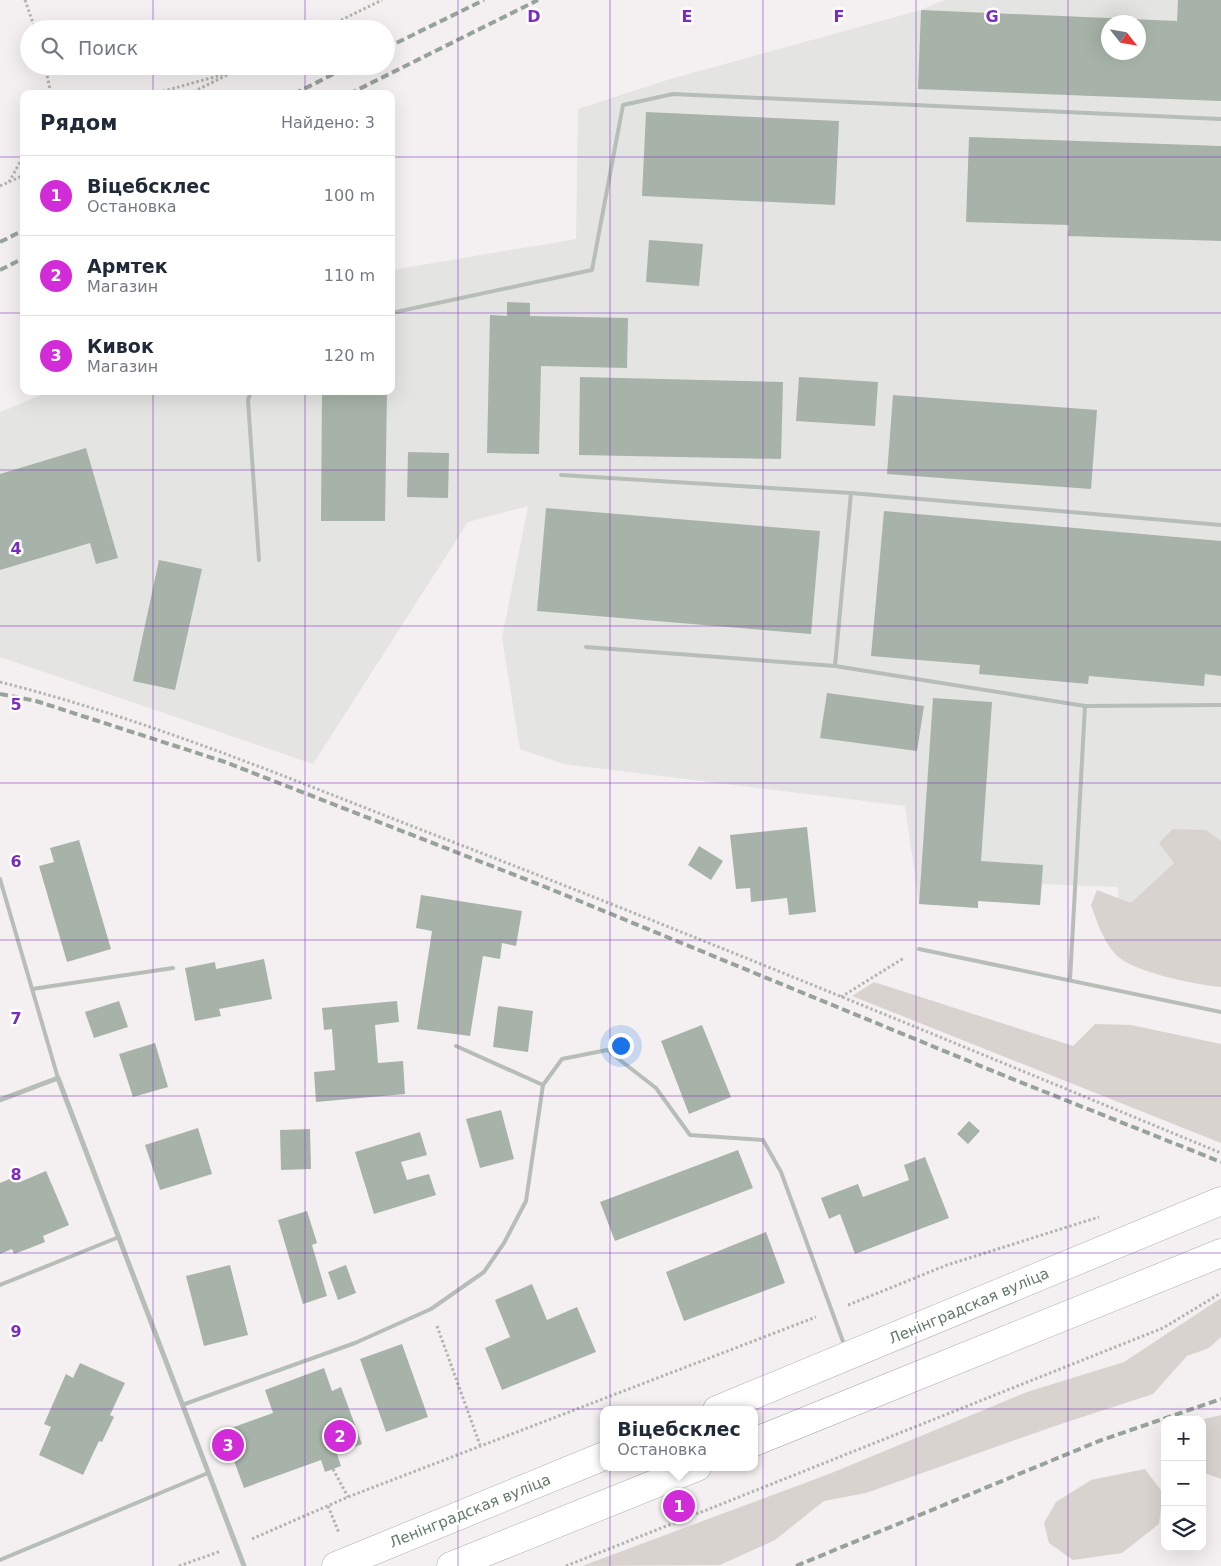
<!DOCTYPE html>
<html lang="ru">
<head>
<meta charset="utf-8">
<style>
  :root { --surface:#fff; --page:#f6f6f7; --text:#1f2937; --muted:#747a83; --line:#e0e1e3; --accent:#d22cd8 }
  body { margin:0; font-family:"DejaVu Sans",sans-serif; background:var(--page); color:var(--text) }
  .controls { position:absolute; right:15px; bottom:15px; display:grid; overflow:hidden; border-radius:10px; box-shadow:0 5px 20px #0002 }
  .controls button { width:45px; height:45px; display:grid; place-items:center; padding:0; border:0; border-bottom:1px solid var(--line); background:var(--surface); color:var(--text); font:25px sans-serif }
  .compass { position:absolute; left:1101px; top:15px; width:45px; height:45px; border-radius:50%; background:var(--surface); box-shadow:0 5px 20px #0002; rotate:121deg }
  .you { position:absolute; left:620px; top:1045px; width:18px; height:18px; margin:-12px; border:4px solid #fff; border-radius:50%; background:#1a73e8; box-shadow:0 0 0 8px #1a73e833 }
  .badge { display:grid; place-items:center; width:32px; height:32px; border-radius:50%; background:var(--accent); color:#fff; font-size:16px; font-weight:700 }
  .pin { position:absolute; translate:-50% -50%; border:2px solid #fff; box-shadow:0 1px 5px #0006 }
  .popup { position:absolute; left:600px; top:1406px; width:158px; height:65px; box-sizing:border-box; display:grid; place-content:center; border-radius:10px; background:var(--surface); filter:drop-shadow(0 1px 4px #0005); font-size:16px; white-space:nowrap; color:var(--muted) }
  .popup b { font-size:19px; color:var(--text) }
  .popup::after { content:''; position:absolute; left:50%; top:100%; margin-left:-10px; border:10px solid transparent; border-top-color:var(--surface) }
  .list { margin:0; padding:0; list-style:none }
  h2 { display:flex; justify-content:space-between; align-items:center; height:65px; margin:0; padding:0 20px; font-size:21px }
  h2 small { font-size:16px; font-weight:400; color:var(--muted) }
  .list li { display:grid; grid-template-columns:32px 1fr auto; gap:15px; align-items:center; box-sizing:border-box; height:80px; padding:0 20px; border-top:1px solid var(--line) }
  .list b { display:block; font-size:19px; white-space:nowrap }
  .list p { margin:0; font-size:16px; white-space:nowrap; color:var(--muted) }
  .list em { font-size:16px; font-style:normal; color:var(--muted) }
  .icon { flex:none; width:28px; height:28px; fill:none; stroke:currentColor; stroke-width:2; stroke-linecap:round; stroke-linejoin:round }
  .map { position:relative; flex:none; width:1221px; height:1566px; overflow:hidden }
  .search { position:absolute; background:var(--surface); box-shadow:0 5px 20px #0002; left:20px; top:20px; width:375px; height:55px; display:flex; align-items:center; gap:12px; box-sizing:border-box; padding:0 18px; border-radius:28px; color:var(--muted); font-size:19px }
  .panel { position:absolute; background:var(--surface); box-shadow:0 5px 20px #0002; left:20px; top:90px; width:375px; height:305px; border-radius:10px }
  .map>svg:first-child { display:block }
  .built { fill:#e4e4e2; fill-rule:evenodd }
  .green { fill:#d8d3cf }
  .building { fill:#a7b3a8; fill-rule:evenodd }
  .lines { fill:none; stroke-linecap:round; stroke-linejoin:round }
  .primary-casing { stroke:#a8b2aa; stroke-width:29 }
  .path { stroke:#afb6b0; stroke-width:3; stroke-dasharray:2.5 2.5; stroke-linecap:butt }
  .lane { stroke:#b6beb7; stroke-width:4 }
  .street { stroke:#b6beb7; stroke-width:5 }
  .primary { stroke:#fff; stroke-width:28 }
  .rail { stroke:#97a399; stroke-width:4; stroke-dasharray:8 4; stroke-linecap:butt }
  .grid { fill:none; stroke:#7b2cbf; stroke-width:1; stroke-opacity:0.55 }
  .labels { text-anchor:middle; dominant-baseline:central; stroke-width:5; stroke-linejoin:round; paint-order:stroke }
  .street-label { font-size:15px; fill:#617a65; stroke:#fff }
  .grid-label { font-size:16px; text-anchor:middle; font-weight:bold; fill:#7b2cbf; stroke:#fff; stroke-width:5; stroke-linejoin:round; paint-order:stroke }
</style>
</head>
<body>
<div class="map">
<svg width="1221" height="1566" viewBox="0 0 1221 1566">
  <rect width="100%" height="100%" fill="#f4f0f1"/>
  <!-- built -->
  <path class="built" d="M944 0H1221V978L1117 952 1118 887 1042 884 1040 905 979 901 978 908 919 904 905 806 564 764 520 749 502 638 528 506 468 522 313 764 0 657V412L51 391H391V270L576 239 578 109 670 79 921 10ZM1108 22H1138V52H1108Z"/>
  <!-- green -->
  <path class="green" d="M1173 829 1206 830 1221 841V987C1197 985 1131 972 1115 954 1103 940 1097 922 1091 905L1097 890 1131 903 1174 863 1159 843Z
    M874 982 1073 1046 1095 1024 1131 1025 1221 1044V1143L852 996Z
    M1221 1298V1337L1209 1348 1187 1356 1153 1394 1055 1426 866 1493 824 1501 775 1540 720 1565 582 1566 829 1474 1027 1392 1124 1362Z
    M1221 1415V1479L1202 1472V1420H1200Z
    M1145 1469 1163 1493 1159 1524 1122 1553 1073 1560 1049 1543 1044 1523 1056 1502 1091 1480Z"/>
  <!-- building -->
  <path class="building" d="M1178 0H1221V101L918 89 921 10 1177 21ZM1108 22H1138V52H1108Z
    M646 112 839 121 835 205 642 196Z
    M969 137 1221 146V241L1068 236 1069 225 966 222Z
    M649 240 703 244 699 286 646 282Z
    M507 302 530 303V316L628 318 627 368 541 366 539 454 487 453 490 315 507 316Z
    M580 377 783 382 781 459 579 455Z
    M799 377 878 382 875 426 796 421Z
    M322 391H387L385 521H321Z
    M893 395 1097 410 1091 489 887 474Z
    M86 448 118 558 96 564 90 543 0 570V474Z
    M408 452 449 453 448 498 407 497Z
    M546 508 820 531 811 634 537 611Z
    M884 511 1221 541V676L1205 674 1204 686 1089 676 1088 684 979 674 980 665 871 656Z
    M159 560 202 569 175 690 133 681Z
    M827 693 924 706 917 751 820 738Z
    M933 698 992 702 981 861 1043 865 1040 905 978 901V908L919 904Z
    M807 827 816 912 789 915 787 898 751 902 750 888 736 889 730 835Z
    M79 840 111 949 67 962 39 866 54 862 50 848Z
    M699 846 723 861 711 880 688 865Z
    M421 895 522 911 516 946 502 943 500 959 483 956 470 1036 417 1029 432 931 416 928Z
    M264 959 272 999 219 1009 221 1016 195 1021 185 968 215 962 216 969Z
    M119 1001 128 1027 94 1038 85 1012Z
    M397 1001 399 1022 375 1025 378 1063 403 1061 405 1094 316 1102 314 1072 335 1070 332 1029 324 1030 322 1008Z
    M498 1006 533 1011 528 1052 493 1047Z
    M702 1025 731 1097 689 1114 661 1041Z
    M155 1043 168 1087 133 1097 119 1054Z
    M501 1110 514 1159 480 1168 466 1119Z
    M969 1121 980 1131 968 1144 957 1134Z
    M198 1128 212 1174 160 1190 145 1145Z
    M310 1129 311 1169 281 1170 280 1130Z
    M420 1132 427 1155 401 1162 407 1180 429 1174 436 1195 374 1214 355 1152Z
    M738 1150 753 1188 615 1241 600 1202Z
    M925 1157 949 1218 855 1254 840 1214 829 1219 821 1198 858 1184 863 1197 909 1180 904 1165Z
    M46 1171 69 1225 43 1236 45 1242 30 1248 14 1254 12 1249 0 1254V1183L17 1176 20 1182Z
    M307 1211 317 1243 312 1245 327 1296 303 1304 278 1220Z
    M766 1232 785 1283 684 1321 666 1272Z
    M230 1265 248 1335 204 1346 186 1276Z
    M346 1265 356 1293 338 1300 328 1272Z
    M532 1284 547 1320 577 1307 596 1352 502 1390 485 1348 510 1337 495 1300Z
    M402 1344 428 1417 386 1432 360 1359Z
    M80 1363 125 1383 110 1415 114 1417 102 1442 99 1441 83 1475 39 1455 51 1427 44 1424 66 1374 73 1378Z
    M324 1368 332 1391 341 1387 362 1444 337 1454 341 1466 325 1472 321 1460 244 1488 223 1431 273 1413 265 1390Z"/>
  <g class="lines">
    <defs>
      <path id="primary" d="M717 1410 1221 1201
        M754 1442 1221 1253
        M336 1566 604 1456
        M451 1566 697 1467"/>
    </defs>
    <!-- primary casing -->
    <use href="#primary" class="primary-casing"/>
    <!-- path -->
    <path class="path" d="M25 0 35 29
      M323 29 382 0
      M45 66 51 94
      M235 71 246 66
      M153 94 236 71
      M189 94 227 75
      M9 182 24 155
      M0 186 24 175
      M0 682C151 720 295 781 440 837 702 938 962 1046 1221 1153
      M841 997 904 958
      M848 1305 947 1265 1099 1217
      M437 1326 480 1445
      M333 1469 348 1497
      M328 1506 339 1533
      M252 1539 348 1497 816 1317
      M179 1566 221 1551
      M566 1566 1163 1328 1221 1293"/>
    <!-- lane -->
    <path class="lane" d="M391 313 592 270 623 105 673 94 1221 119
      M251 391 248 400 259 560
      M561 475 851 493
      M586 647 835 666
      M1085 706 835 666 851 493 1221 525
      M0 879 58 1078
      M919 949 1221 1012
      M1070 980 1085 706 1221 705
      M32 989 173 968
      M456 1046 543 1085
      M0 1285 119 1237
      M182 1405 355 1343 431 1309 484 1272 504 1243 526 1201 543 1085 562 1059 607 1050 656 1088 690 1135 763 1140 781 1172 845 1347
      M0 1560 208 1473"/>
    <!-- street -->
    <path class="street" d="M0 1100 58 1078 244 1566"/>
    <!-- primary -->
    <use href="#primary" class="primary"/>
    <!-- rail -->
    <path class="rail" d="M386 48 484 0
      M294 94 349 66
      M349 94 538 0
      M0 242 24 230
      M0 270 24 258
      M0 694 36 701 225 762 543 886 1005 1076 1221 1162
      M796 1566 1099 1441 1221 1399"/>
  </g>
  <!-- grid -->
  <path class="grid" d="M153 0V29M305 0V29M458 0V1566M610 0V1566M763 0V1566M916 0V1566M1068 0V1566M153 66V94M305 66V94M0 157H24M391 157H1221M0 313H24M391 313H1221M153 391V1566M305 391V1566M0 470H1221M0 626H1221M0 783H1221M0 940H1221M0 1096H1221M0 1253H1221M0 1409H1221"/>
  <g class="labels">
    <!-- street labels -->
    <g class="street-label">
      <text transform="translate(969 1306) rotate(-23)">Ленінградская вуліца</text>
      <text transform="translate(470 1511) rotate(-22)">Ленінградская вуліца</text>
    </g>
  </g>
  <g class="grid-label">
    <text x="534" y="22">D</text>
    <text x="687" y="22">E</text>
    <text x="839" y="22">F</text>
    <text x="992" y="22">G</text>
    <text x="16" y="554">4</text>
    <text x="16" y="710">5</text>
    <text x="16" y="867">6</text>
    <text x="16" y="1024">7</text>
    <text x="16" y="1180">8</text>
    <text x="16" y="1337">9</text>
  </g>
</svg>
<div class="controls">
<button>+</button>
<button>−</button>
<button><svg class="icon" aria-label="layers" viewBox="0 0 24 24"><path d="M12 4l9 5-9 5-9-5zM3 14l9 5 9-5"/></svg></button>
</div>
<svg class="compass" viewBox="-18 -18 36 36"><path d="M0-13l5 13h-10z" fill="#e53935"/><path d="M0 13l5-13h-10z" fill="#747a83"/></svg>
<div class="you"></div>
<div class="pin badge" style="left:679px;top:1506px">1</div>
<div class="popup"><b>Віцебсклес</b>Остановка</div>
<div class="pin badge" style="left:340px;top:1436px">2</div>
<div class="pin badge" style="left:228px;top:1445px">3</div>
<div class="search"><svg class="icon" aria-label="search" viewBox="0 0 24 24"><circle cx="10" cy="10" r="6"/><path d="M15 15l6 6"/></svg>Поиск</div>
<section class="panel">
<h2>Рядом<small>Найдено: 3</small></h2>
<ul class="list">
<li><span class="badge">1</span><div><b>Віцебсклес</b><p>Остановка</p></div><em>100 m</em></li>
<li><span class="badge">2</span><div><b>Армтек</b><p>Магазин</p></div><em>110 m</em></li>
<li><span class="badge">3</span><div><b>Кивок</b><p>Магазин</p></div><em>120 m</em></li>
</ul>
</section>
</div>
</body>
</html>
